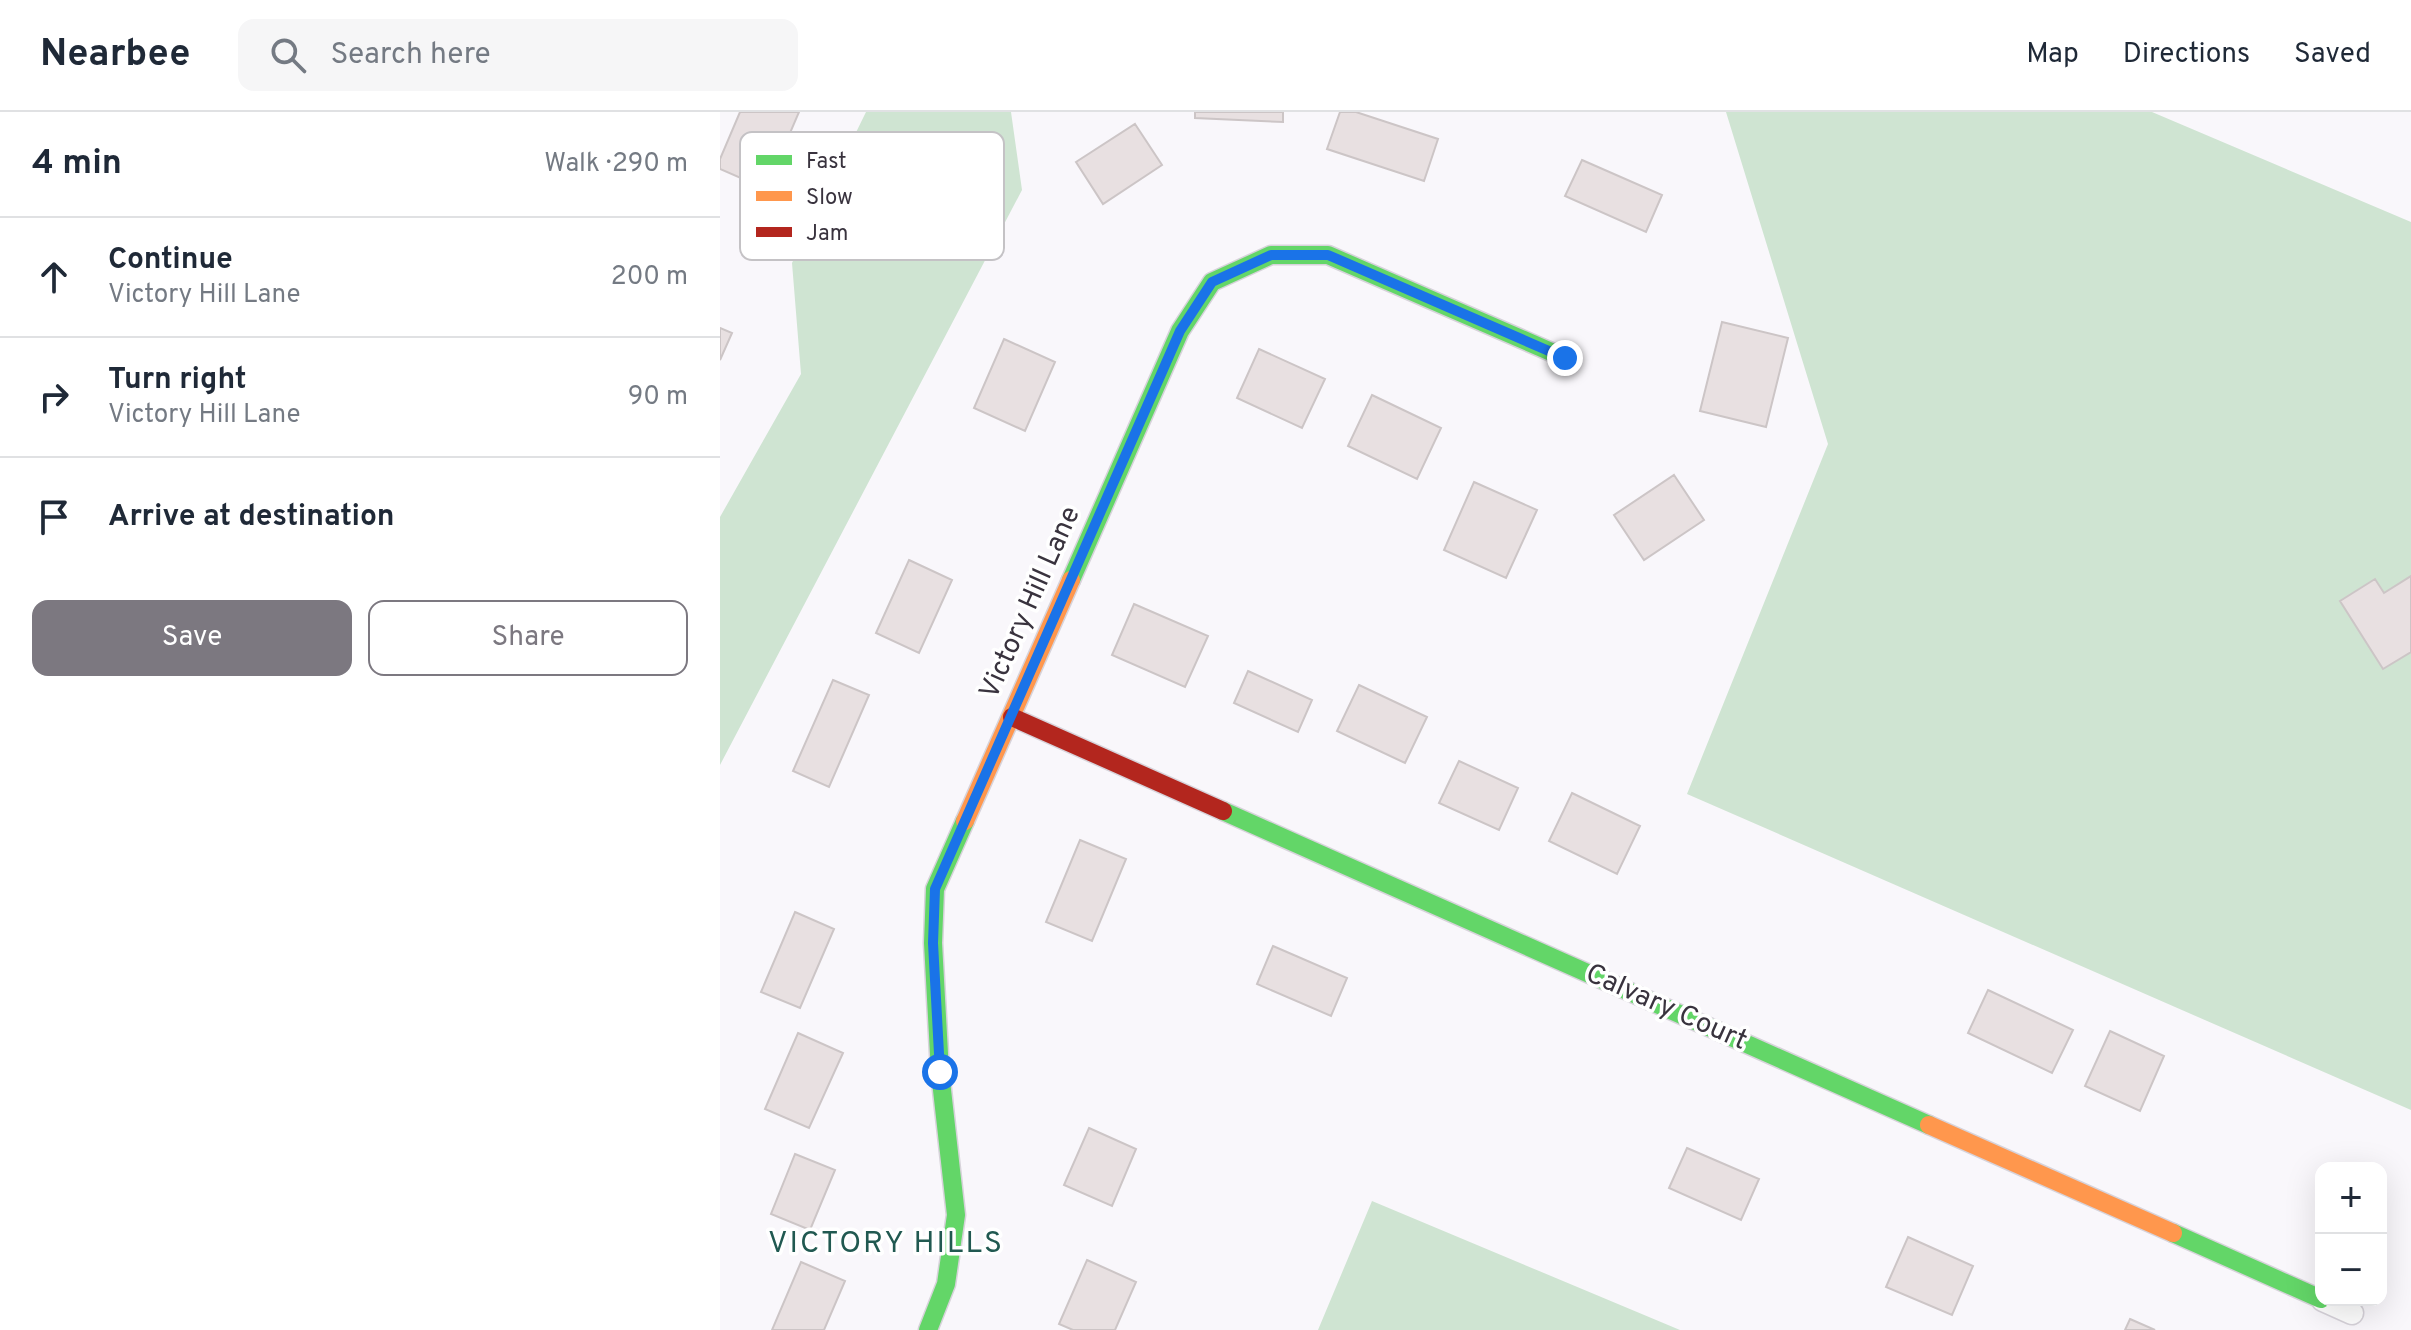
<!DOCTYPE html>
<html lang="en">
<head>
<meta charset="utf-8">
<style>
  :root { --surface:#fff; --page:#f6f6f7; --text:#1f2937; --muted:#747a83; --line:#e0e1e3; --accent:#7c7880 }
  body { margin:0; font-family:Overpass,sans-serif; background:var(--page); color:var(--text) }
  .controls { position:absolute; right:24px; bottom:24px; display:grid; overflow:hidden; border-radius:16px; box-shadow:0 8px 32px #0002 }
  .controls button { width:72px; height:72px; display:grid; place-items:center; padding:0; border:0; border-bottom:2px solid var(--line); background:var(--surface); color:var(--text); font:40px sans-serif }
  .stop { position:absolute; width:24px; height:24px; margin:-18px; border:6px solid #1a73e8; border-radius:50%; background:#fff }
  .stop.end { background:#1a73e8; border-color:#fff; box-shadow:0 2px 8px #0008 }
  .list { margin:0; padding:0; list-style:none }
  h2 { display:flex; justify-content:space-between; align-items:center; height:104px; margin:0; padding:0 32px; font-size:34px }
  h2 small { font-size:26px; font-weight:400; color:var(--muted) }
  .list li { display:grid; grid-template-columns:52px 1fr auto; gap:24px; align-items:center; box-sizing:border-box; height:120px; padding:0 32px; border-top:2px solid var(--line) }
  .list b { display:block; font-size:30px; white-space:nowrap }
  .list p { margin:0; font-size:26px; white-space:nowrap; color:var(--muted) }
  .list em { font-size:26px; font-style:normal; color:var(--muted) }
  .actions { display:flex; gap:16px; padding:24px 32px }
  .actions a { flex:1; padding:18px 0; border:2px solid var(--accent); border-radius:16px; text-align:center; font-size:28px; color:var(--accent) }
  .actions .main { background:var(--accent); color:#fff }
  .icon { flex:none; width:44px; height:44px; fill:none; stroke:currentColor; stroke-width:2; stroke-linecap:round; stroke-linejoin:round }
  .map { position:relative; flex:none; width:1691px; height:1218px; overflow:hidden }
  header { display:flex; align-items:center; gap:48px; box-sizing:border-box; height:112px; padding:0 40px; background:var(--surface); border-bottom:2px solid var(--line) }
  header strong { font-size:38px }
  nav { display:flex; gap:44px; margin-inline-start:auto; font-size:28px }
  .search { width:560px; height:72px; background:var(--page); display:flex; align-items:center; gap:20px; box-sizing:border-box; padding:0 28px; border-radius:16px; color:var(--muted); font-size:30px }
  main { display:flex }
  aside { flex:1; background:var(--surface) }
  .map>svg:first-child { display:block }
  .forest { fill:#cfe4d2 }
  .building { fill:#e8e0e1; stroke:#ccc5c6; stroke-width:2 }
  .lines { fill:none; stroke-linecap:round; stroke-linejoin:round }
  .street-casing { stroke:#d7d3da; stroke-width:25 }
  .fast-casing { stroke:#d7d3da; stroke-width:21 }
  .slow-casing { stroke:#d7d3da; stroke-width:21 }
  .jam-casing { stroke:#d7d3da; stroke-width:21 }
  .street { stroke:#fefefe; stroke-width:22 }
  .fast { stroke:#63d668; stroke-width:18 }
  .slow { stroke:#ff974d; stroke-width:18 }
  .jam { stroke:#b3261e; stroke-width:18 }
  .route { stroke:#1a73e8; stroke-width:10 }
  .labels { text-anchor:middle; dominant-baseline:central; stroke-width:7; stroke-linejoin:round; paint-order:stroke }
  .street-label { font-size:28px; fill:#39333e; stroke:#fff }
  .neighbourhood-label { font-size:30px; letter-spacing:2px; fill:#215951; stroke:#fff }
  .key { fill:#fff; stroke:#c4c2c5; stroke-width:2 }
  .key-label { font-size:22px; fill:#39333e }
</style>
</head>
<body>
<header>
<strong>Nearbee</strong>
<div class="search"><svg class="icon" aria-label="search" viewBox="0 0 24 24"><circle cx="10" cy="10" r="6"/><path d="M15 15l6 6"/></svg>Search here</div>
<nav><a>Map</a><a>Directions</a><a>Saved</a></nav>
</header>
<main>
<aside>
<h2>4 min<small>Walk · 290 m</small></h2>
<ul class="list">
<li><svg class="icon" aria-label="ahead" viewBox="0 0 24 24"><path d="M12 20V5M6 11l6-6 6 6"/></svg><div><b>Continue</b><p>Victory Hill Lane</p></div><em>200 m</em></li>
<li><svg class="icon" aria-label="right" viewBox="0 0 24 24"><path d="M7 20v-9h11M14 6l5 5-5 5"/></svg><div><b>Turn right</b><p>Victory Hill Lane</p></div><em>90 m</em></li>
<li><svg class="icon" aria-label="arrive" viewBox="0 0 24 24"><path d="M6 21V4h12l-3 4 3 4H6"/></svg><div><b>Arrive at destination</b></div></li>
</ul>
<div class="actions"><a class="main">Save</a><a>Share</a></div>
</aside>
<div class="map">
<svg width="1691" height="1218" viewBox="0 0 1691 1218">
  <rect width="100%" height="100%" fill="#f9f7fb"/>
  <!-- forest -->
  <path class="forest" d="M146 0H291L302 78 0 653V405L81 262 72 151Z
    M1006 0H1432L1691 110V998L967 682 1108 332Z
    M652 1089 960 1218H598Z"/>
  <!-- building -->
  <path class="building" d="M20 0H79L46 77 0 57V47Z
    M475 0H563V10L475 6Z
    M620 0H636L718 27 704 69 607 37Z
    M415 12 442 53 383 92 356 50Z
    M862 48 942 83 926 120 845 84Z
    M1002 210 1068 226 1046 315 980 299Z
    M0 216 12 221 0 248Z
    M284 227 335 250 305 319 254 296Z
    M539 237 605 267 582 316 517 286Z
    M652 283 721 316 697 367 628 334Z
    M954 363 984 408 924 448 894 403Z
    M754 370 817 398 786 466 724 438Z
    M189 448 232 468 199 541 156 521Z
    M1691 464V540L1663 557 1620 489 1655 467 1664 481Z
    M414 492 488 524 465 575 392 543Z
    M528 559 592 588 578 620 514 591Z
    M113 568 149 583 109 675 73 659Z
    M639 573 707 605 685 651 617 619Z
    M739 649 798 676 779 718 719 691Z
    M852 681 920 714 897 762 829 729Z
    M360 728 406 747 372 829 326 810Z
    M75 800 114 817 80 896 41 880Z
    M553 834 627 866 611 904 537 872Z
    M1268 878 1353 918 1332 961 1248 921Z
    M1390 919 1444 944 1420 999 1365 974Z
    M78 921 123 941 89 1016 45 997Z
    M369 1016 416 1037 392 1094 344 1073Z
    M967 1036 1039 1067 1021 1108 949 1076Z
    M75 1042 115 1058 90 1118 51 1102Z
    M1188 1125 1253 1154 1232 1203 1166 1175Z
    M367 1148 416 1170 395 1218H353L339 1212Z
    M81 1150 125 1169 104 1218H52Z
    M1410 1207 1435 1218H1405Z"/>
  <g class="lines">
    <defs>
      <path id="street" d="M1603 1188 1632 1201"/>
      <path id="fast" d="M351 468 460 219 492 170 551 143H608L845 246
        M503 699 1209 1013
        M1453 1121 1601 1187
        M208 1218 226 1172 236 1103 220 960 213 831 215 777 245 709"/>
      <path id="slow" d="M245 709 351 468
        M1209 1013 1453 1121"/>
      <path id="jam" d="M292 605 503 699"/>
    </defs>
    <!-- street casing -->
    <use href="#street" class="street-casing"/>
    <!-- fast casing -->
    <use href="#fast" class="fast-casing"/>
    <!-- slow casing -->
    <use href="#slow" class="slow-casing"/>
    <!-- jam casing -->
    <use href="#jam" class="jam-casing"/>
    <!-- street -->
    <use href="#street" class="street"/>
    <!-- fast -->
    <use href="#fast" class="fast"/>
    <!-- slow -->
    <use href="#slow" class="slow"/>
    <!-- jam -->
    <use href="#jam" class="jam"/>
  </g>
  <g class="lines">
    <!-- route -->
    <path class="route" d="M220 960 213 831 215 777 460 219 492 170 551 143H608L845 246"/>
  </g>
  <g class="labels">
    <!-- street labels -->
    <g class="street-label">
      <text transform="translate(311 491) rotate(-66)">Victory Hill Lane</text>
      <text transform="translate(946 896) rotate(24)">Calvary Court</text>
    </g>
    <!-- neighbourhood labels -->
    <g class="neighbourhood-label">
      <text x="166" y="1132">VICTORY HILLS</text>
    </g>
  </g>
  <!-- legend -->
  <rect x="20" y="20" width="264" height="128" rx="12" class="key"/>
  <rect x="36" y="43" width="36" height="10" fill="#63d668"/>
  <rect x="36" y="79" width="36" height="10" fill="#ff974d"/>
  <rect x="36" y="115" width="36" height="10" fill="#b3261e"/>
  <g class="key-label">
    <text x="86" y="56">Fast</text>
    <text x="86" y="92">Slow</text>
    <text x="86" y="128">Jam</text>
  </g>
</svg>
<div class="controls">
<button>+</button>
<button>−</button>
</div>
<div class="stop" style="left:220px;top:960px"></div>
<div class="stop end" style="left:845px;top:246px"></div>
</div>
</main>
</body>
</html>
